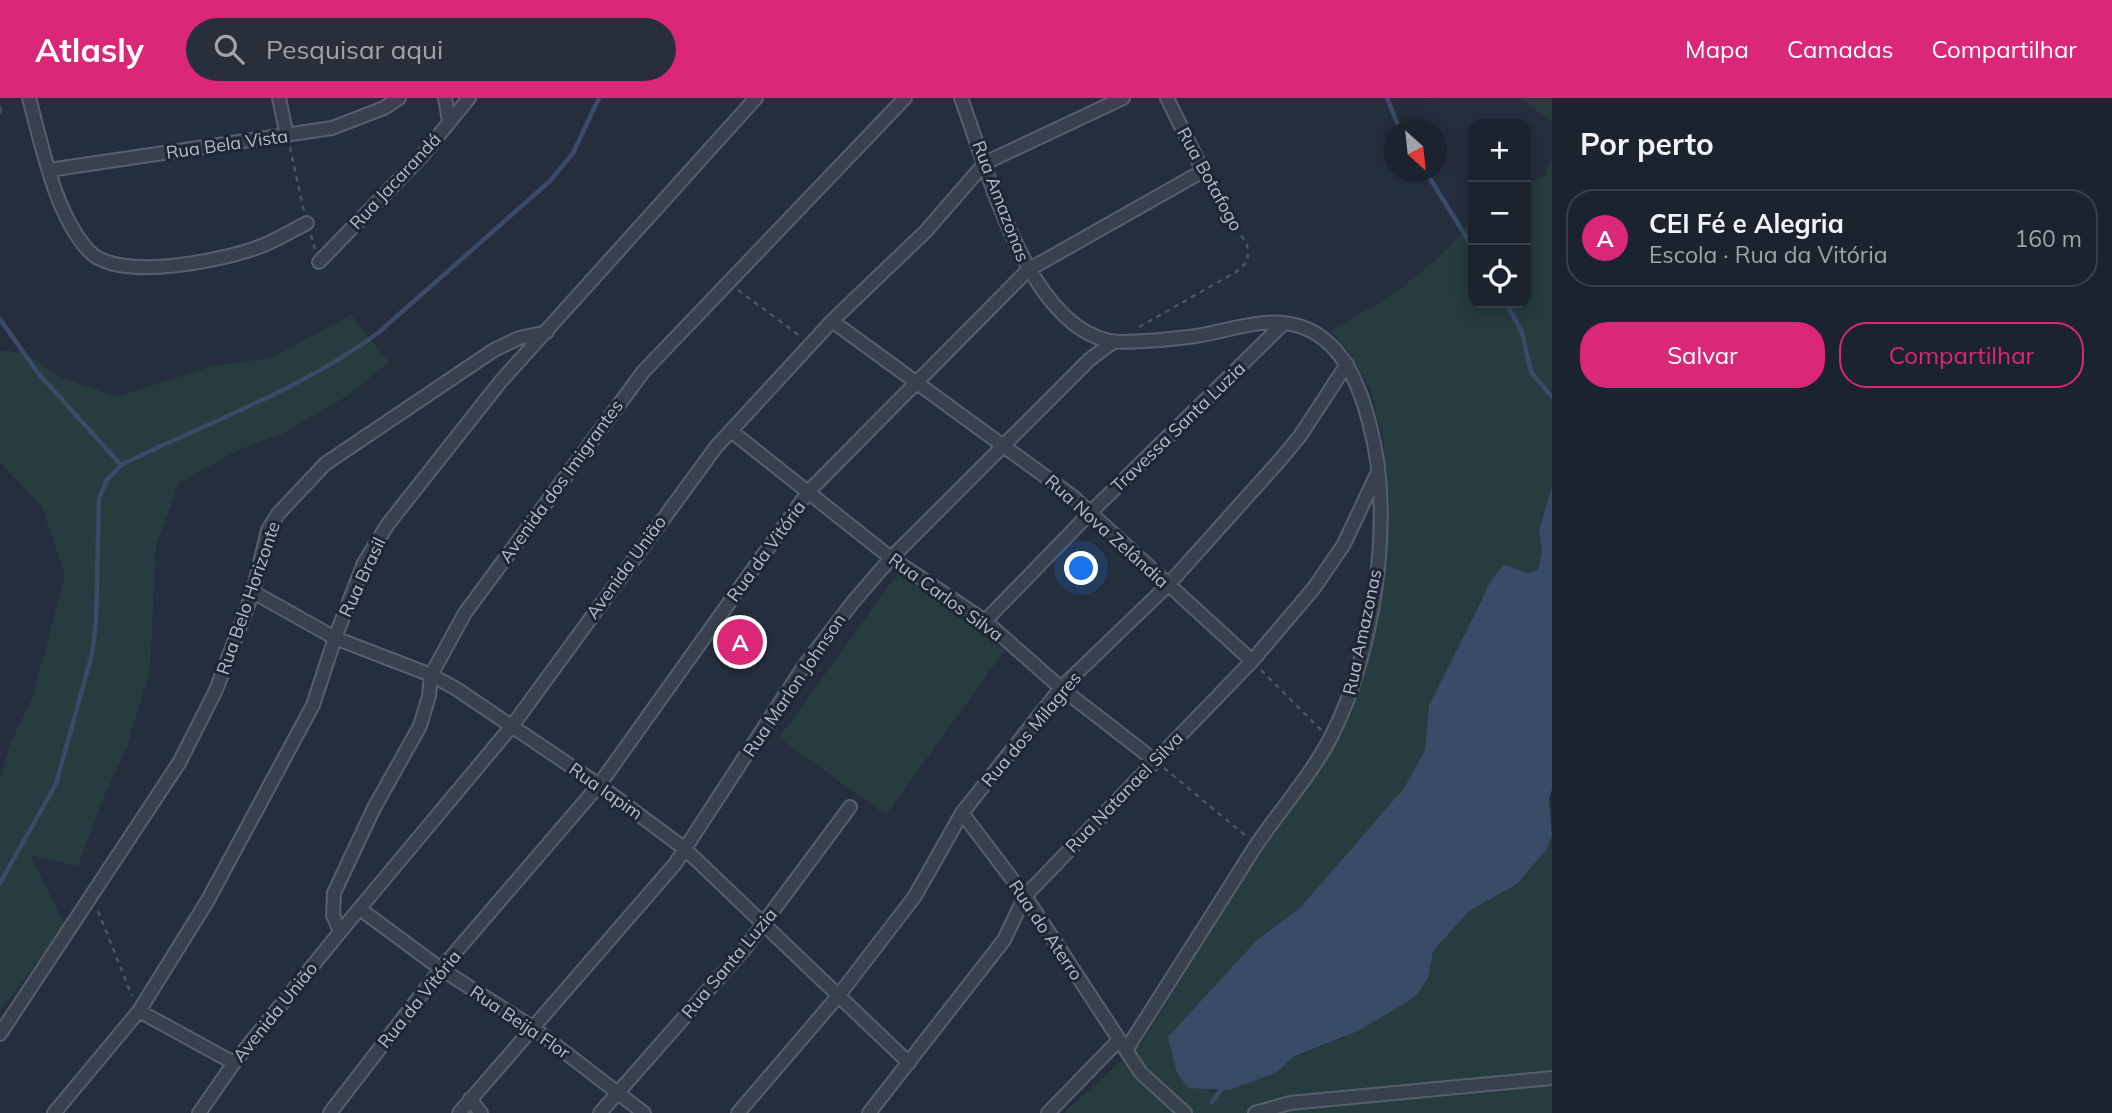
<!DOCTYPE html>
<html lang="pt">
<head>
<meta charset="utf-8">
<style>
  :root { --surface:#1b232e; --page:#282f3a; --text:#f1f3f6; --muted:#a0a4aa; --line:#39404a; --accent:#db2777 }
  body { margin:0; font-family:Mulish,sans-serif; background:var(--page); color:var(--text) }
  .controls { position:absolute; right:21px; top:21px; display:grid; overflow:hidden; border-radius:14px; box-shadow:0 4px 18px #0003 }
  .controls button { width:63px; height:63px; display:grid; place-items:center; padding:0; border:0; border-bottom:2px solid var(--line); background:var(--surface); color:var(--text); font:35px sans-serif }
  .compass { position:absolute; left:1384px; top:21px; width:63px; height:63px; border-radius:50%; background:var(--surface); box-shadow:0 4px 18px #0003; rotate:153deg }
  .you { position:absolute; left:1082px; top:471px; width:24px; height:24px; margin:-18px; border:5px solid #fff; border-radius:50%; background:#1a73e8; box-shadow:0 0 0 10px #1a73e833 }
  .badge { display:grid; place-items:center; width:46px; height:46px; border-radius:50%; background:var(--accent); color:#fff; font-size:23px; font-weight:700 }
  .pin { position:absolute; translate:-50% -50%; border:4px solid #fff; box-shadow:0 2px 7px #0006 }
  .list { margin:0; padding:0; list-style:none }
  h2 { display:flex; justify-content:space-between; align-items:center; height:91px; margin:0; padding:0 28px; font-size:30px }
  h2 small { font-size:23px; font-weight:400; color:var(--muted) }
  .list li { display:grid; grid-template-columns:46px 1fr auto; gap:21px; align-items:center; box-sizing:border-box; height:98px; margin:0 14px 14px; padding:0 14px; border:2px solid var(--line); border-radius:28px }
  .list b { display:block; font-size:26px; white-space:nowrap }
  .list p { margin:0; font-size:23px; white-space:nowrap; color:var(--muted) }
  .list em { font-size:23px; font-style:normal; color:var(--muted) }
  .actions { display:flex; gap:14px; padding:21px 28px }
  .actions a { flex:1; padding:16px 0; border:2px solid var(--accent); border-radius:28px; text-align:center; font-size:24px; color:var(--accent) }
  .actions .main { background:var(--accent); color:#fff }
  .icon { flex:none; width:38px; height:38px; fill:none; stroke:currentColor; stroke-width:2; stroke-linecap:round; stroke-linejoin:round }
  .map { position:relative; flex:none; width:1552px; height:1015px; overflow:hidden }
  header { display:flex; align-items:center; gap:42px; box-sizing:border-box; height:98px; padding:0 35px; background:var(--accent); color:#fff }
  header strong { font-size:33px }
  nav { display:flex; gap:38px; margin-inline-start:auto; font-size:24px }
  .search { width:490px; height:63px; background:var(--page); display:flex; align-items:center; gap:18px; box-sizing:border-box; padding:0 24px; border-radius:38px; color:var(--muted); font-size:26px }
  main { display:flex }
  aside { flex:1; background:var(--surface) }
  .map>svg:first-child { display:block }
  .green { fill:#263c3f }
  .water { fill:#394c67 }
  .lines { fill:none; stroke-linecap:round; stroke-linejoin:round }
  .stream { stroke:#394c67; stroke-width:4.5 }
  .minor-casing { stroke:#565f6c; stroke-width:16 }
  .path { stroke:#44595c; stroke-width:2.5; stroke-dasharray:5 5; stroke-linecap:butt }
  .minor { stroke:#38414e; stroke-width:12 }
  .labels { text-anchor:middle; dominant-baseline:central; stroke-width:6; stroke-linejoin:round; paint-order:stroke }
  .street-label { font-size:18px; fill:#b4bcc9; stroke:#1d2633 }
</style>
</head>
<body>
<header>
<strong>Atlasly</strong>
<div class="search"><svg class="icon" aria-label="search" viewBox="0 0 24 24"><circle cx="10" cy="10" r="6"/><path d="M15 15l6 6"/></svg>Pesquisar aqui</div>
<nav><a>Mapa</a><a>Camadas</a><a>Compartilhar</a></nav>
</header>
<main>
<div class="map">
<svg width="1552" height="1015" viewBox="0 0 1552 1015">
  <rect width="100%" height="100%" fill="#242f3e"/>
  <!-- green -->
  <path class="green" d="M1520 0H1552V24Z
    M1552 59V388L1539 433 1542 454 1538 471 1529 475 1515 469 1482 499 1429 607 1425 652 1404 690 1300 810 1257 842 1183 924 1209 994 1228 992 1277 974 1285 963 1343 940 1415 899 1433 853 1469 813 1517 786 1546 752 1552 738V1015H1064L1143 943 1244 779 1310 684 1354 589 1385 421 1386 378 1384 345 1370 290 1346 250 1330 232C1372 213 1455 157 1473 116V205H1526V86L1545 78Z
    M351 217 389 264 347 298 284 335 238 352 179 385 156 447 150 572 127 649 101 705 78 768 30 757 65 827 0 913V681L11 644 32 601 65 477 41 407 0 365V252L25 256 62 280 117 299 212 268 271 260Z
    M898 475 1005 552 886 717 779 640Z"/>
  <!-- water -->
  <path class="water" d="M1552 388V691L1549 700 1552 738 1546 752 1517 786 1469 813 1433 853 1428 880 1415 899 1358 933 1293 959 1277 974 1246 986 1228 992 1188 990 1177 975 1168 939 1257 842 1300 810 1404 690 1425 652 1429 607 1492 481 1504 467 1529 475 1538 471 1542 454 1539 433Z"/>
  <g class="lines">
    <!-- stream -->
    <path class="stream" d="M1387 0 1400 32
      M0 14V11
      M1426 74 1473 150
      M1506 205 1522 234 1531 274 1552 299
      M0 221 38 275 121 367
      M0 785 56 686 92 556 96 524 99 400 107 382 121 367C206 325 301 292 378 235L550 83 573 55 599 0
      M1212 1004 1223 989"/>
    <defs>
      <path id="minor" d="M29 0C42 47 55 117 89 153 119 185 227 162 264 147 279 141 293 132 307 125
        M279 0 287 38
        M445 0 449 23
        M961 0C987 70 1027 227 1110 243 1127 246 1170 241 1189 239 1226 235 1261 217 1299 228 1341 241 1359 285 1369 324 1395 417 1375 553 1331 639 1310 679 1278 714 1253 752 1211 819 1168 886 1126 952
        M49 72 332 30 384 10 399 0
        M319 164 422 58 469 0
        M832 223 1072 398 1252 563
        M731 333 891 460 985 523 1061 590 1154 662
        M253 494 335 540 431 577 455 590 599 687 685 751 909 965
        M985 523 1091 414 1283 226
        M962 715 1025 798 1141 975 1185 1015
        M360 811 441 871 532 929 644 1015
        M340 834 333 817 334 795 374 710 420 628 429 598 431 577 465 515 643 274 905 0
        M139 913 234 965
        M0 936 179 665 216 592 253 494 268 432 278 416 325 366 494 252 519 240 547 234
        M470 1001 481 1015
        M54 1015 139 913 208 802 313 607 335 540 364 465 388 426 501 283 756 0
        M199 1015 234 965 340 834 512 628 716 349 832 223 926 133 985 65 1123 0
        M330 1015 441 871 599 687 809 393 1028 172 1203 73 1167 0
        M459 1015 675 766 804 568 853 504 891 460 1089 262 1113 244
        M600 1015 746 849 850 709
        M738 1015 839 897 915 798 962 715 1061 590 1168 487 1280 362 1300 338 1347 266
        M869 1015 1004 842 1025 798 1252 563 1314 490 1344 446 1376 378
        M1048 1015 1119 942
        M1255 1015 1290 1005 1552 980"/>
    </defs>
    <!-- minor casing -->
    <use href="#minor" class="minor-casing"/>
    <!-- path -->
    <path class="path" d="M290 49 304 114
      M311 137 315 151
      M738 192 800 238
      M1139 229 1236 174 1248 163 1247 147 1210 85
      M1261 572 1321 632
      M1164 670 1246 738
      M98 813 132 898"/>
    <!-- minor -->
    <use href="#minor" class="minor"/>
  </g>
  <g class="labels">
    <!-- street labels -->
    <g class="street-label">
      <text transform="translate(227 46) rotate(-8)">Rua Bela Vista</text>
      <text transform="translate(1210 81) rotate(61)">Rua Botafogo</text>
      <text transform="translate(395 83) rotate(-47)">Rua Jacarandá</text>
      <text transform="translate(1001 103) rotate(69)">Rua Amazonas</text>
      <text transform="translate(1178 329) rotate(-44)">Travessa Santa Luzia</text>
      <text transform="translate(561 383) rotate(-54)">Avenida dos Imigrantes</text>
      <text transform="translate(1107 433) rotate(42)">Rua Nova Zelândia</text>
      <text transform="translate(766 453) rotate(-54)">Rua da Vitória</text>
      <text transform="translate(626 469) rotate(-54)">Avenida União</text>
      <text transform="translate(362 479) rotate(-65)">Rua Brasil</text>
      <text transform="translate(946 499) rotate(36)">Rua Carlos Silva</text>
      <text transform="translate(248 500) rotate(-71)">Rua Belo Horizonte</text>
      <text transform="translate(1362 534) rotate(-78)">Rua Amazonas</text>
      <text transform="translate(794 587) rotate(-56)">Rua Marlon Johnson</text>
      <text transform="translate(1031 631) rotate(-50)">Rua dos Milagres</text>
      <text transform="translate(606 693) rotate(35)">Rua Iapim</text>
      <text transform="translate(1124 694) rotate(-46)">Rua Natanael Silva</text>
      <text transform="translate(1046 832) rotate(56)">Rua do Aterro</text>
      <text transform="translate(729 865) rotate(-50)">Rua Santa Luzia</text>
      <text transform="translate(419 901) rotate(-51)">Rua da Vitória</text>
      <text transform="translate(275 914) rotate(-51)">Avenida União</text>
      <text transform="translate(520 924) rotate(34)">Rua Beija Flor</text>
    </g>
  </g>
</svg>
<div class="controls">
<button>+</button>
<button>−</button>
<button><svg class="icon" aria-label="locate" viewBox="0 0 24 24"><circle cx="12" cy="12" r="6"/><path d="M12 2v4M12 18v4M2 12h4M18 12h4"/></svg></button>
</div>
<svg class="compass" viewBox="-18 -18 36 36"><path d="M0-13l5 13h-10z" fill="#e53935"/><path d="M0 13l5-13h-10z" fill="#a0a4aa"/></svg>
<div class="you"></div>
<div class="pin badge" style="left:740px;top:544px">A</div>
</div>
<aside>
<h2>Por perto<small></small></h2>
<ul class="list">
<li><span class="badge">A</span><div><b>CEI Fé e Alegria</b><p>Escola · Rua da Vitória</p></div><em>160 m</em></li>
</ul>
<div class="actions"><a class="main">Salvar</a><a>Compartilhar</a></div>
</aside>
</main>
</body>
</html>
